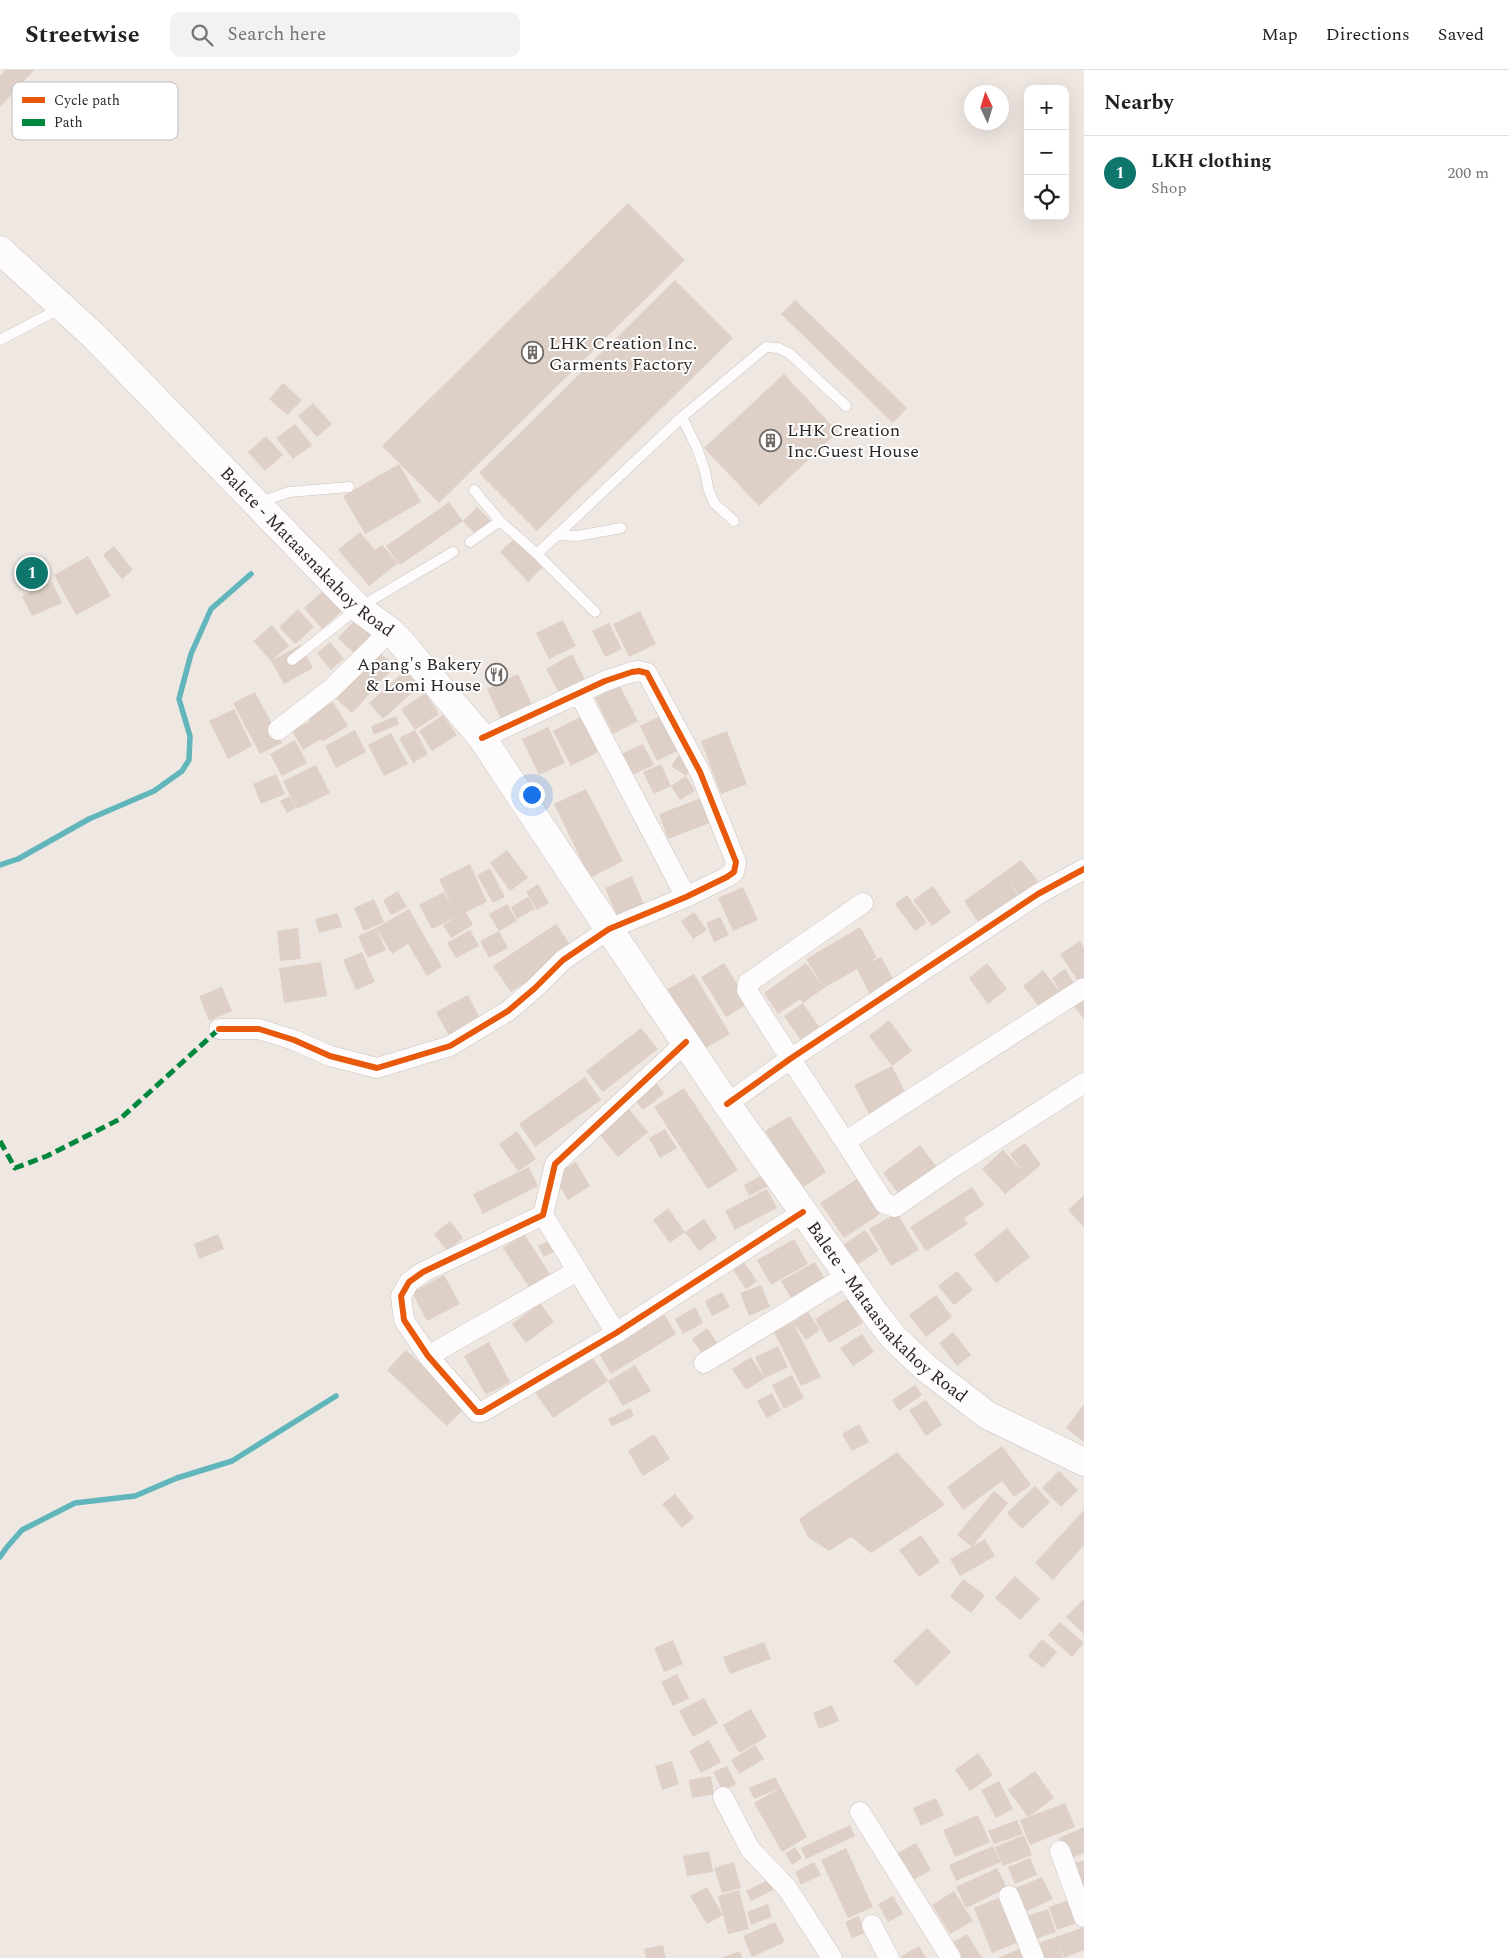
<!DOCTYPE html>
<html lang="en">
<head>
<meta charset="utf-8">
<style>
  :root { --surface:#fff; --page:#f2f2f2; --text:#202124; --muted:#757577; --line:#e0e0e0; --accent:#0f766e }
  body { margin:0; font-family:Spectral,serif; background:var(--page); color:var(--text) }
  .controls { position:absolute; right:15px; top:15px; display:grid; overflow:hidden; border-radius:10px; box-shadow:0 5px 20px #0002 }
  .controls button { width:45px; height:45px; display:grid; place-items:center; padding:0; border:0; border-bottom:1px solid var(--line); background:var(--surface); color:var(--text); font:25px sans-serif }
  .compass { position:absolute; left:964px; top:15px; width:45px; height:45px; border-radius:50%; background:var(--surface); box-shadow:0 5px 20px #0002; rotate:356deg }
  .you { position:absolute; left:531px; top:724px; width:18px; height:18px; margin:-12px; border:4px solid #fff; border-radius:50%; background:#1a73e8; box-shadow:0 0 0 8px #1a73e833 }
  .badge { display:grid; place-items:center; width:32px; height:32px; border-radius:50%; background:var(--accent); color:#fff; font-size:16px; font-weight:700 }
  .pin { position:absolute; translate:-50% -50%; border:2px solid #fff; box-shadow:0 1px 5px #0006 }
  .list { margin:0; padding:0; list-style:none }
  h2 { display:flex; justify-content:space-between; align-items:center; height:65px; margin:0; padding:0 20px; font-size:21px }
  h2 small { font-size:16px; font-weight:400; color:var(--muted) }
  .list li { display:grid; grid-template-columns:32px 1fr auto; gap:15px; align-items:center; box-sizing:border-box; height:75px; padding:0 20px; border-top:1px solid var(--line) }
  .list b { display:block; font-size:19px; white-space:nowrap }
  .list p { margin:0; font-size:16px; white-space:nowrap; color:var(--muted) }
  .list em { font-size:16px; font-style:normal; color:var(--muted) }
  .icon { flex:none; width:28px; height:28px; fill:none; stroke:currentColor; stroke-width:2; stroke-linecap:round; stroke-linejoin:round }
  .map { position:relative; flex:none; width:1084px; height:1888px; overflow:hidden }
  header { display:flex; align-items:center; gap:30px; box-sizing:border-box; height:70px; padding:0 25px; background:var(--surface); border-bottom:1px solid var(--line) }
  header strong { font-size:24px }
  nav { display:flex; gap:28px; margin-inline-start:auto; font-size:18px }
  .search { width:350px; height:45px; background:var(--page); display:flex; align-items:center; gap:12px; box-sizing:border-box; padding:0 18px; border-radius:10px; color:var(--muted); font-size:19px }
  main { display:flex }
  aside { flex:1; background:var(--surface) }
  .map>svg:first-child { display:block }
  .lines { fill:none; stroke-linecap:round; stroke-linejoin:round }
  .stream { stroke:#61b6bc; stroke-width:5.5 }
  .building { fill:#ded0c6 }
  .lane-casing { stroke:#c9c3bf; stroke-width:11 }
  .street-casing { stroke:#c9c3bf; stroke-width:21 }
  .secondary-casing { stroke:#c9c3bf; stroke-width:29 }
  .lane { stroke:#fdfbfb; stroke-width:10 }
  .street { stroke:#fdfbfb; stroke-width:20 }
  .secondary { stroke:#fdfbfb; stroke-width:28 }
  .quiet { stroke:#00873e; stroke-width:5; stroke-dasharray:10 5; stroke-linecap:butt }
  .cycleway-casing { stroke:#fff; stroke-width:9 }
  .cycleway { stroke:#e8590c; stroke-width:6 }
  .labels { text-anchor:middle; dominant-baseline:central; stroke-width:4; stroke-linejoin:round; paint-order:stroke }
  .poi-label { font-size:18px; fill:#2d2825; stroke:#fff; text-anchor:start }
  .street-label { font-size:18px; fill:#2d2825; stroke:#fff }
  .key { fill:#fff; stroke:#c0bebe; stroke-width:1 }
  .key-label { font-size:14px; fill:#2d2825 }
</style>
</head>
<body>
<header>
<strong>Streetwise</strong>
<div class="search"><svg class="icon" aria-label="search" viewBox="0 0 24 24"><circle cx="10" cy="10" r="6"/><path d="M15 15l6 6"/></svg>Search here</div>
<nav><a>Map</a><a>Directions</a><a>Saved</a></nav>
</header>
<main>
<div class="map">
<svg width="1084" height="1888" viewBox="0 0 1084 1888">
  <rect width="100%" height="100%" fill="#efe7e2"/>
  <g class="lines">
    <!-- stream -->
    <path class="stream" d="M0 795 18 789 89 749 154 721 182 701 189 690 190 666 179 629 191 584 211 539 251 504
      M0 1487 7 1477 22 1460 75 1433 135 1426 177 1408 232 1391 336 1326"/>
  </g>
  <!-- building -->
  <path class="building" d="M5 0H34L0 37V6Z
    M628 133 685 190 439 433 382 376Z
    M675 210 733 268 537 461 479 403Z
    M795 230 907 338 893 353 781 244Z
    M784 304 838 362 759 436 704 378Z
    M283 313 302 330 287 345 269 329Z
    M313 333 332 354 317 367 298 346Z
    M295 354 312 375 293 389 276 368Z
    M266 366 283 385 265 401 248 382Z
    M399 394 421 432 365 464 343 426Z
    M449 432 463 451 400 495 386 476Z
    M477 437 491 451 476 465 463 451Z
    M360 462 375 480 382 475 398 493 369 516 338 480Z
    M515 468 543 497 528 512 500 482Z
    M114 476 133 500 122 509 103 485Z
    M88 486 111 526 76 545 54 505Z
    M52 512 62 533 32 546 22 526Z
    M324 520 342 541 322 559 304 538Z
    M298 539 314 557 295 574 279 557Z
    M640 541 656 574 629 587 613 554Z
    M355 550 373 567 356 585 338 568Z
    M563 550 576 576 549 589 536 563Z
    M609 553 622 579 605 587 592 561Z
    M272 555 289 576 271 591 253 571Z
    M330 572 344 589 331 600 317 583Z
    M300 575 313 598 284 614 271 591Z
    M375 578 395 596 352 643 332 625Z
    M572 584 585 609 559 623 546 599Z
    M407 599 421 615 383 649 369 633Z
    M518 604 534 639 503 654 487 619Z
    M620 616 638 651 613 664 595 628Z
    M255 622 282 673 260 684 233 633Z
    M426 623 439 644 415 660 401 639Z
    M333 632 348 656 322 672 321 669 303 680 292 661 310 651 307 647Z
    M234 639 252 676 228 689 209 651Z
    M664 644 681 679 657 691 640 656Z
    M443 645 457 665 432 681 419 661Z
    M396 646 399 654 374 665 371 656Z
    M580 647 598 682 571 696 553 661Z
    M548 657 565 693 539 705 522 669Z
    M355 660 366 682 336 698 325 676Z
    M415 660 428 684 413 693 399 668Z
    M727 661 747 714 721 724 701 671Z
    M391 663 408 694 384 706 368 675Z
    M295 670 307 693 282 706 270 684Z
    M643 674 654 695 632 705 621 684Z
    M679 685 695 695 686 706 671 696Z
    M661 694 671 716 654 724 643 702Z
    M316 695 330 723 297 739 283 711Z
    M276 704 285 724 261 734 253 714Z
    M686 706 695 721 680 730 671 716Z
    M586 719 623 791 590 808 554 734Z
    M290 726 296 738 287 743 280 731Z
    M701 728 710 753 668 769 659 744Z
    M507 780 528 808 510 821 490 793Z
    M1021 790 1042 816 1023 830 1009 812 1019 827 983 859 964 831Z
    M470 794 487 832 432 859 419 835 444 822 453 838 439 809Z
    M490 798 505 827 493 833 477 805Z
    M632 806 644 835 617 846 605 818Z
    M538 814 549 833 537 840 526 822Z
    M933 816 951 842 932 856 913 830Z
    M743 817 758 850 733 861 718 828Z
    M398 821 407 837 391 845 383 830Z
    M907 825 927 853 915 861 895 834Z
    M528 827 535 839 517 849 511 837Z
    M374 829 384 852 364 861 354 838Z
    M507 834 517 851 499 861 489 844Z
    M409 839 442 897 427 906 408 874 392 884 376 858 386 880 368 888 358 866 376 858Z
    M466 842 473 855 451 868 443 855Z
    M694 842 707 860 693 869 681 851Z
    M338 843 342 857 319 863 315 849Z
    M720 847 729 865 714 872 706 853Z
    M556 854 574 880 511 922 493 896Z
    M860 857 877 887 868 893 881 887 895 912 870 925 857 899 824 918 803 933 820 958 801 970 784 946 803 933 800 929 778 944 764 923 806 893 822 915 806 889Z
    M298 858 301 889 280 891 277 861Z
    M470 860 479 876 456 888 447 873Z
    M499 861 508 878 489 888 480 871Z
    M1080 871 1084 878V912L1080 914 1060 884Z
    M362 882 375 912 356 920 343 890Z
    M321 892 327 926 284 933 279 898Z
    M724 893 749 933 726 947 701 907Z
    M987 893 1007 919 988 934 969 908Z
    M1065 899 1076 916 1062 925 1052 908Z
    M1043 900 1062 925 1042 940 1023 916Z
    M694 904 730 964 702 980 666 920Z
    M222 917 232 941 209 951 199 926Z
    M468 925 482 952 450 968 436 942Z
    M1084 926V949L1073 935Z
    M889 950 912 981 892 996 869 966Z
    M641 958 658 979 603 1022 586 1001Z
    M892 996 908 1028 870 1046 854 1015Z
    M585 1007 601 1030 535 1077 519 1054Z
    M656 1012 664 1024 643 1040 634 1029Z
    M684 1018 738 1100 708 1119 654 1037Z
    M629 1039 648 1062 618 1087 598 1063Z
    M790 1046 826 1102 802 1118 765 1061Z
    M665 1059 677 1078 660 1088 649 1068Z
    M517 1061 536 1089 518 1101 499 1074Z
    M1025 1073 1041 1095 1005 1124 982 1099 1003 1080 1023 1102 1010 1084Z
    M920 1075 938 1099 901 1127 883 1103Z
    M576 1092 590 1116 568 1130 553 1106Z
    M529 1097 538 1116 483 1144 473 1124Z
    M764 1104 770 1115 749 1126 744 1115Z
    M857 1109 880 1144 844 1168 820 1133Z
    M972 1117 984 1135 964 1148 968 1154 926 1181 910 1157Z
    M767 1119 777 1138 735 1160 725 1141Z
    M1084 1125V1157L1068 1140Z
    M668 1138 685 1162 670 1173 653 1150Z
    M897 1143 919 1180 891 1196 869 1159Z
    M704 1149 717 1168 699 1181 685 1162Z
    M450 1151 463 1168 447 1181 434 1164Z
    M1007 1158 1030 1187 996 1213 974 1185Z
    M865 1160 879 1180 857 1195 843 1175Z
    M218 1164 224 1179 199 1189 194 1174Z
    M524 1164 550 1204 529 1217 503 1178Z
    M794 1169 808 1194 771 1215 757 1190Z
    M549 1171 555 1181 544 1187 538 1176Z
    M744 1192 757 1211 746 1219 733 1200Z
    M815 1192 827 1213 793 1231 781 1211Z
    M957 1201 973 1220 954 1235 938 1216Z
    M444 1205 460 1234 427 1251 412 1222Z
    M761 1215 770 1237 749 1246 740 1223Z
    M722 1222 730 1237 712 1246 705 1231Z
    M936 1225 952 1247 926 1267 909 1245Z
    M849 1228 863 1253 829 1273 815 1249Z
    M540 1233 554 1252 526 1273 512 1254Z
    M695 1237 703 1253 683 1264 675 1249Z
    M808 1242 820 1260 806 1270 793 1252Z
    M664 1244 676 1264 611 1304 595 1277 617 1273Z
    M793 1252 821 1307 801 1316 774 1262Z
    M707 1258 720 1277 705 1288 692 1269Z
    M953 1262 971 1285 957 1296 939 1273Z
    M862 1264 874 1282 853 1296 840 1278Z
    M489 1272 510 1312 486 1325 464 1286Z
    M778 1276 788 1297 765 1308 746 1320 732 1299 751 1287 765 1308 755 1287Z
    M406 1280 466 1336 447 1356 387 1300Z
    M590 1284 608 1311 553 1348 534 1321Z
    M635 1295 651 1321 623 1336 608 1311Z
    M792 1305 804 1328 784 1339 772 1315Z
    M915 1315 922 1325 899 1341 892 1330Z
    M772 1323 781 1340 767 1348 757 1331Z
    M926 1330 942 1355 926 1366 909 1340Z
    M1084 1334V1372L1066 1358Z
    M630 1338 634 1346 612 1356 608 1349Z
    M859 1354 869 1372 852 1381 842 1364Z
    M654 1364 670 1389 643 1406 628 1381Z
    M1002 1376 1031 1415 1014 1427 1002 1411 963 1440 947 1417Z
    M897 1382 945 1435 871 1483 851 1467 829 1481 808 1467 799 1449Z
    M1059 1401 1078 1420 1061 1437 1042 1418Z
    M1035 1416 1050 1432 1022 1459 1007 1443Z
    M994 1421 1008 1433 972 1477 957 1465Z
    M675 1424 694 1448 682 1458 662 1434Z
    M1084 1440V1475L1053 1510 1035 1493Z
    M921 1465 940 1492 919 1507 899 1480Z
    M985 1469 995 1486 960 1506 950 1489Z
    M1015 1506 1040 1529 1020 1550 995 1528Z
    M963 1509 985 1525 971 1543 950 1527Z
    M1084 1529V1564L1066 1547Z
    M1060 1552 1084 1573 1072 1587 1048 1565Z
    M927 1558 951 1582 917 1616 893 1591Z
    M1042 1569 1057 1582 1043 1598 1028 1586Z
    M673 1570 683 1594 664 1602 654 1578Z
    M764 1572 771 1589 730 1604 723 1587Z
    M677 1604 689 1628 673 1636 661 1612Z
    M704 1628 718 1653 693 1667 679 1641Z
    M832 1635 839 1651 819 1659 813 1643Z
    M751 1639 767 1667 739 1683 723 1655Z
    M709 1670 721 1692 701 1703 689 1681Z
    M755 1675 764 1689 739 1704 731 1690Z
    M978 1683 993 1705 970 1721 955 1700Z
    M672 1691 679 1714 662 1720 655 1696Z
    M727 1696 736 1714 723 1721 713 1702Z
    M1035 1701 1054 1728 1028 1747 1008 1720Z
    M711 1706 714 1724 692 1728 689 1710Z
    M775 1707 807 1767 782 1782 754 1733 780 1718 754 1729 749 1718Z
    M999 1711 1013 1739 996 1748 981 1720Z
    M936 1728 944 1745 921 1756 913 1738Z
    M1065 1733 1075 1757 1030 1775 1020 1750Z
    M978 1745 990 1772 955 1787 943 1760Z
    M1017 1750 1023 1764 994 1774 988 1761Z
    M850 1755 855 1766 806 1789 801 1778Z
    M1084 1757V1783L1069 1789 1059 1768Z
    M1024 1765 1032 1785 1003 1796 995 1777Z
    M916 1773 931 1800 910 1812 894 1785Z
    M993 1776 1001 1792 956 1811 949 1795Z
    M795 1777 802 1788 792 1795 785 1784Z
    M846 1778 873 1837 848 1848 821 1790Z
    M709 1781 713 1802 687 1806 683 1786Z
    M1030 1788 1037 1805 1015 1814 1008 1797Z
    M1084 1790V1832L1069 1795Z
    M734 1792 741 1818 722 1823 714 1798Z
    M814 1792 821 1805 801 1815 795 1802Z
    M997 1798 1007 1818 966 1838 956 1817Z
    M1042 1807 1053 1829 1027 1841 1016 1818Z
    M770 1809 775 1819 751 1831 746 1821Z
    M707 1817 723 1845 707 1854 690 1826Z
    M739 1820 749 1859 728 1864 718 1826Z
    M954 1821 973 1851 950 1864 932 1835Z
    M893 1826 903 1844 888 1852 878 1834Z
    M1003 1826 1022 1871 992 1883 974 1838Z
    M1074 1828 1082 1851 1057 1860 1049 1837Z
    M768 1834 772 1847 751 1855 747 1842Z
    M1048 1839 1056 1862 1035 1869 1027 1846Z
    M859 1846 865 1863 852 1868 845 1852Z
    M775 1852 785 1872 752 1887 743 1866Z
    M1084 1857V1880L1064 1888 1058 1873 1063 1888H1040L1036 1874Z
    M967 1864 982 1888H958L950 1874Z
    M663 1875 666 1888H646L644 1879Z
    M919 1876 926 1888H902L901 1886Z
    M1019 1879 1023 1888H998Z
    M740 1881 742 1888H721Z"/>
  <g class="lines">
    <defs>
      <path id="lane" d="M0 270 61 238
        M682 347 697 378 705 401 708 418 714 433 734 451
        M474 420 500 451 537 484 682 347 766 277 778 278 789 283 846 336
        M260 432 289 422 349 417
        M557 465 577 466 621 458
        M470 472 500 451
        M537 484 595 542
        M292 590 358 538 453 482"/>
      <path id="street" d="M579 623 686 827
        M278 660 331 619 390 561
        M863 833 748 913 747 920C791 992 840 1061 884 1133L895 1137 956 1095 1084 1013
        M219 959H259L294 970 330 986 377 998 450 976 508 941 535 918 563 890 609 859 686 827 727 807 734 802 736 792 700 702 647 603 639 601 632 602 605 611 482 668
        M686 972 555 1094 543 1145 423 1202 409 1212 401 1226 404 1250 428 1286 477 1342H482L616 1263 803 1142
        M727 1034 790 989 1038 824 1084 799
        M846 1071 1084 918
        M543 1145 616 1263
        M428 1286 577 1201
        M704 1293 848 1205
        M723 1727 750 1779 787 1818 832 1888
        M860 1742 951 1888
        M1060 1781 1084 1847
        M1009 1826 1034 1888
        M872 1855 889 1888"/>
      <g id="secondary">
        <path id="s1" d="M0 180 94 266 358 538 390 561 399 570 482 668 609 859 727 1034 876 1245 894 1268 926 1298 987 1345 1084 1392"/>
      </g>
    </defs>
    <!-- lane casing -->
    <use href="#lane" class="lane-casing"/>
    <!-- street casing -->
    <use href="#street" class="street-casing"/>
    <!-- secondary casing -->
    <use href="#secondary" class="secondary-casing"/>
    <!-- lane -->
    <use href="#lane" class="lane"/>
    <!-- street -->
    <use href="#street" class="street"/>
    <!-- secondary -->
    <use href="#secondary" class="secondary"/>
    <!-- quiet -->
    <path class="quiet" d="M0 1071 15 1098 47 1086 120 1049 219 959"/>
    <defs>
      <path id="cycleway" d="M219 959H259L294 970 330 986 377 998 450 976 508 941 535 918 563 890 609 859 686 827 727 807 734 802 736 792 700 702 647 603 639 601 632 602 605 611 482 668
        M686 972 555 1094 543 1145 423 1202 409 1212 401 1226 404 1250 428 1286 477 1342H482L616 1263 803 1142
        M727 1034 790 989 1038 824 1084 799"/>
    </defs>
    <!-- cycleway casing -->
    <use href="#cycleway" class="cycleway-casing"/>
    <!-- cycleway -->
    <use href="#cycleway" class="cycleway"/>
  </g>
  <!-- icons -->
  <defs>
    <symbol id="building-ring" viewBox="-11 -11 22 22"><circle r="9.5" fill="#fff" stroke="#716b67" stroke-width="1.5"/><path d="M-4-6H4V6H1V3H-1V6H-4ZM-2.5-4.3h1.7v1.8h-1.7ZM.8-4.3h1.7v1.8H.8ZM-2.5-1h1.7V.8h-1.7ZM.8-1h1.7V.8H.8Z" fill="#716b67"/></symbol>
    <symbol id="restaurant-ring" viewBox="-11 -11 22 22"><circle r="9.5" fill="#fff" stroke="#716b67" stroke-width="1.5"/><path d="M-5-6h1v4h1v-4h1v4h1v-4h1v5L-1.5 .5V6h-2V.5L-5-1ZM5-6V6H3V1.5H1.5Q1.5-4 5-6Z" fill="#716b67"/></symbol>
  </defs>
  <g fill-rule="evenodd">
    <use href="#building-ring" x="520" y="270" width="25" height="25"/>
    <use href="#building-ring" x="758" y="358" width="25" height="25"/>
    <use href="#restaurant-ring" x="484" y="592" width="25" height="25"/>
  </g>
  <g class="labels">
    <!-- poi labels -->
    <g class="poi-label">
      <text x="549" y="273">LHK Creation Inc.<tspan x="549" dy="21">Garments Factory</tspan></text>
      <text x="787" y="360">LHK Creation<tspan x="787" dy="21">Inc.Guest House</tspan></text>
      <text x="481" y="594" text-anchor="end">Apang's Bakery<tspan x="481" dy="21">&amp; Lomi House</tspan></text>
    </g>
    <!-- street labels -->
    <g class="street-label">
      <text stroke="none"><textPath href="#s1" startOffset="431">Balete - Mataasnakahoy Road</textPath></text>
      <text stroke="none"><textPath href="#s1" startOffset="1391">Balete - Mataasnakahoy Road</textPath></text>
    </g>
  </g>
  <!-- legend -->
  <rect x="12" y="12" width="166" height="58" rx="8" class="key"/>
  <rect x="22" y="27" width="23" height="6" fill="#e8590c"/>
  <rect x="22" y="49" width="23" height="7" fill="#00873e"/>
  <g class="key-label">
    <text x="54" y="35">Cycle path</text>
    <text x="54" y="57">Path</text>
  </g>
</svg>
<div class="controls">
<button>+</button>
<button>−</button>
<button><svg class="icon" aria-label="locate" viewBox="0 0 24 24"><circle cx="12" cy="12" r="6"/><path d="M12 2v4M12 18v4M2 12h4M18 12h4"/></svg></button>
</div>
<svg class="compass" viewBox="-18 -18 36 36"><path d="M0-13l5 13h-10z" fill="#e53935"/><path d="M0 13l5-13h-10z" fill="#757577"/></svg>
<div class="you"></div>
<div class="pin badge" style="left:32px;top:503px">1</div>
</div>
<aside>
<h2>Nearby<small></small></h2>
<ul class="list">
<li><span class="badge">1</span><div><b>LKH clothing</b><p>Shop</p></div><em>200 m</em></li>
</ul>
</aside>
</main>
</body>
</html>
